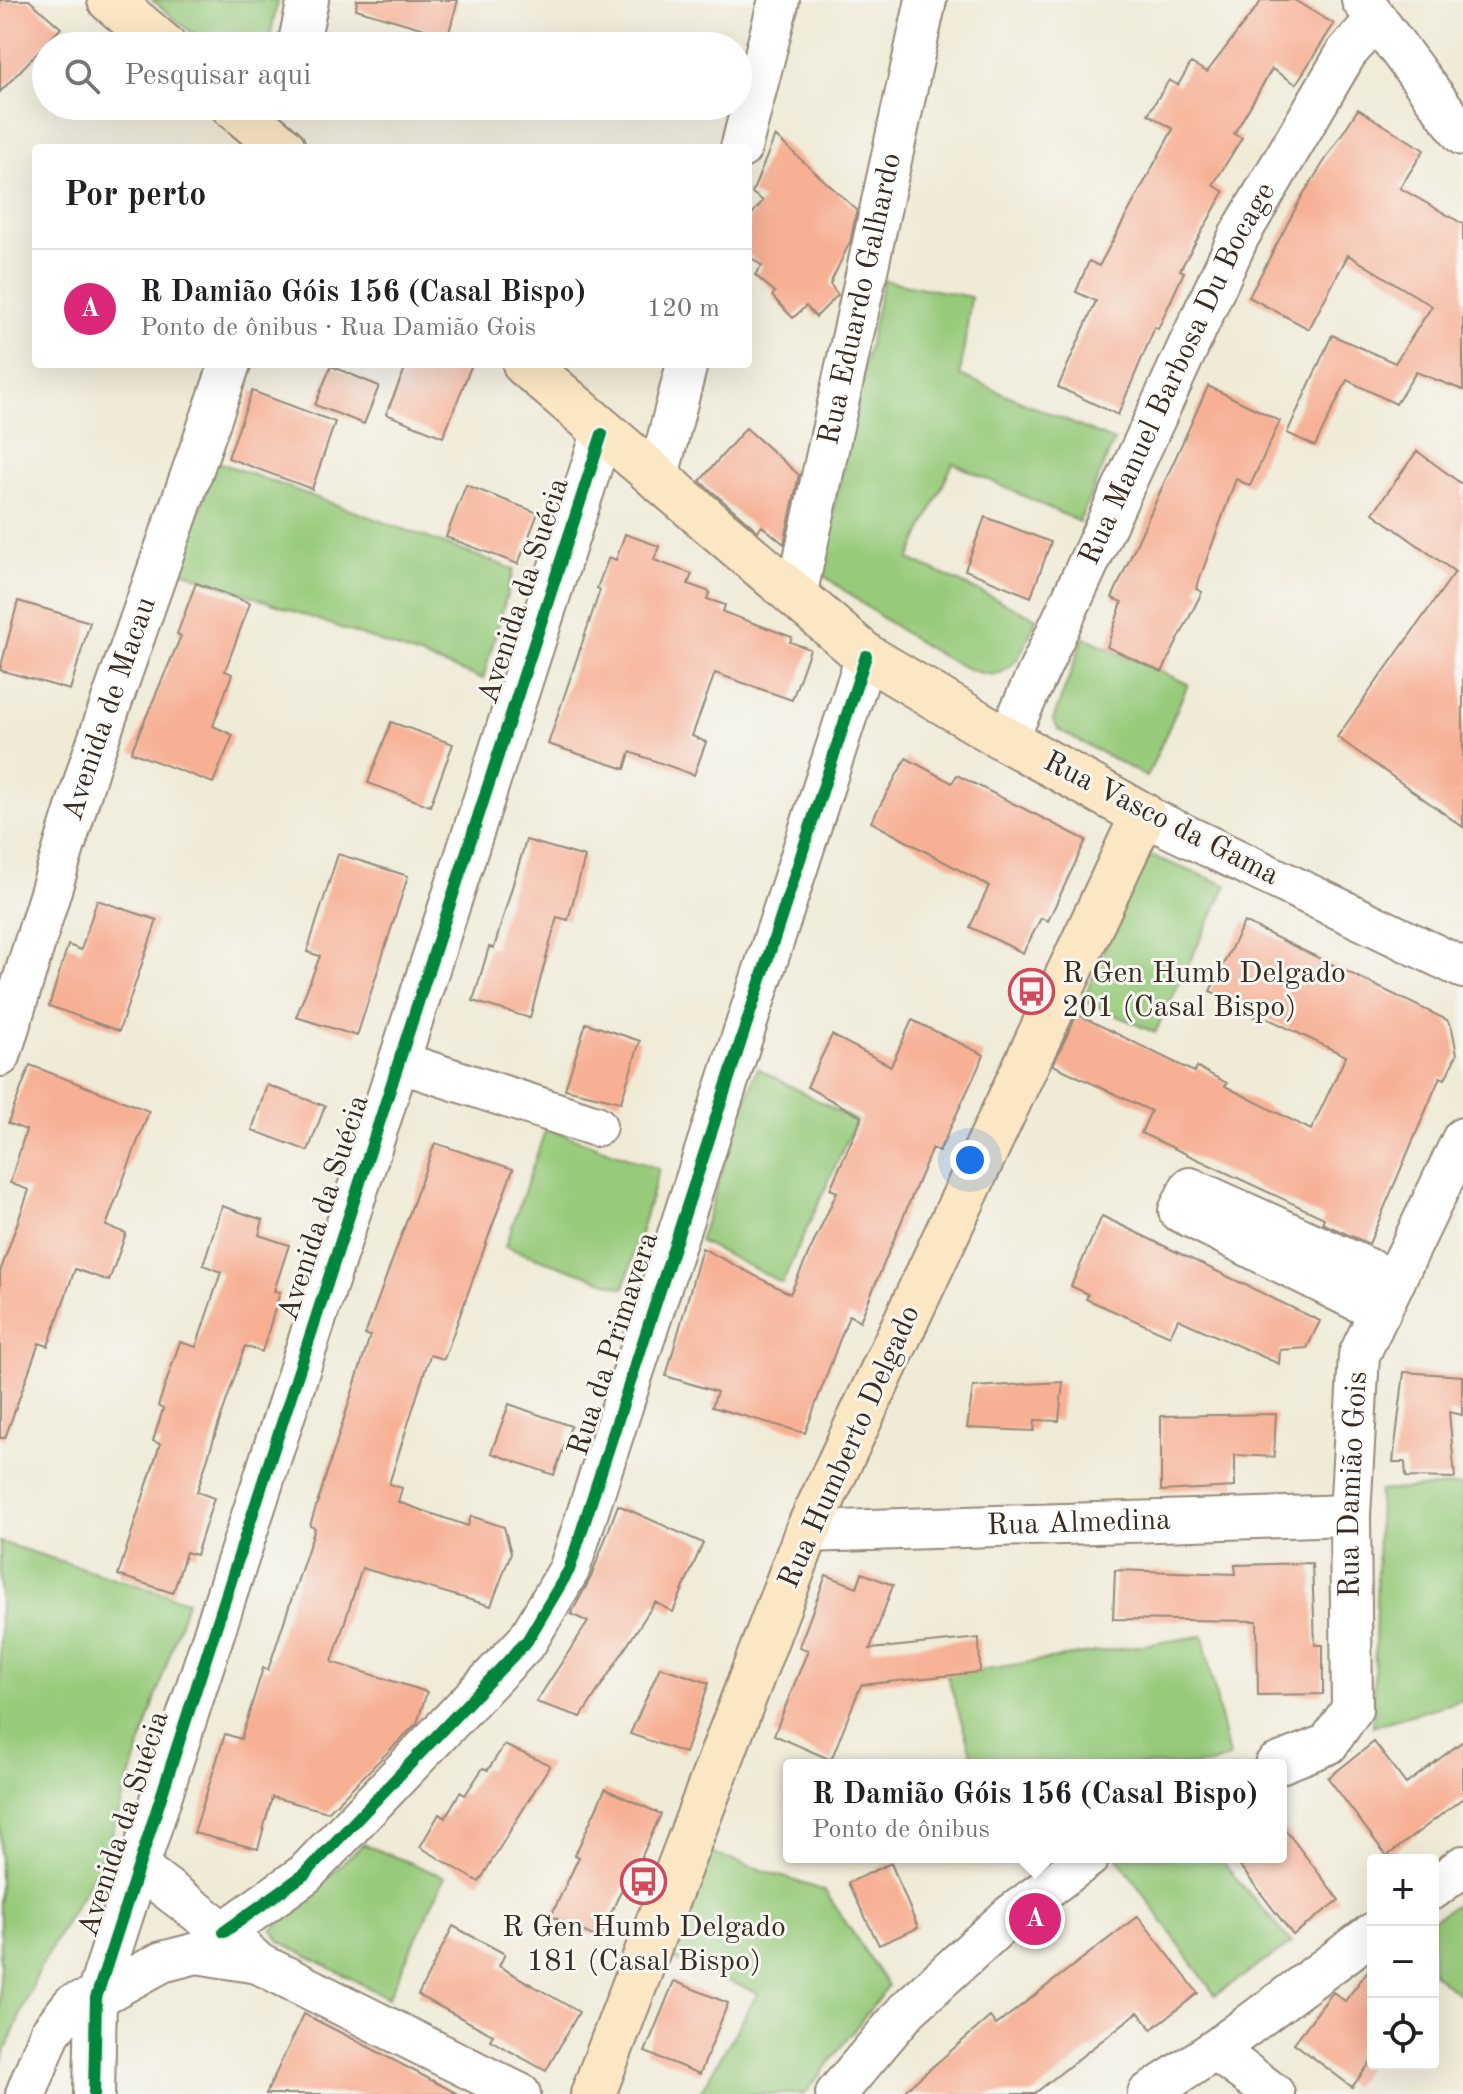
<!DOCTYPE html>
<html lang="pt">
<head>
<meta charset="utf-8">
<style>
  :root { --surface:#fff; --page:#f6f6f6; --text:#202124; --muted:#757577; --line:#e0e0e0; --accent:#db2777 }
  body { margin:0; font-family:"Old Standard TT",serif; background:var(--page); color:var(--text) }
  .controls { position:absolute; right:24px; bottom:24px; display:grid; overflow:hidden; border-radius:8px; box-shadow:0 8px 32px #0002 }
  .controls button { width:72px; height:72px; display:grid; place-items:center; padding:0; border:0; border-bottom:2px solid var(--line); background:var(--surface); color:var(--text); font:40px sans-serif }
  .you { position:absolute; left:970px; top:1160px; width:28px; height:28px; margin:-20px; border:6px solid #fff; border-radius:50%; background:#1a73e8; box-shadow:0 0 0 12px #1a73e833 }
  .badge { display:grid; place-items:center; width:52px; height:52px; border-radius:50%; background:var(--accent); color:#fff; font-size:26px; font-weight:700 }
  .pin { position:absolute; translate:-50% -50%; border:4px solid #fff; box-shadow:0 2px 8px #0006 }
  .popup { position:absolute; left:783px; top:1759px; width:504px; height:104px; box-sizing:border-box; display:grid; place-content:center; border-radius:8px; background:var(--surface); filter:drop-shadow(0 2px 6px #0005); font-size:26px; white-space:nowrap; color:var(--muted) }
  .popup b { font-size:30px; color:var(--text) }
  .popup::after { content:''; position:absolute; left:50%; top:100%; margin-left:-16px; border:16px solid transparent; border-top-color:var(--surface) }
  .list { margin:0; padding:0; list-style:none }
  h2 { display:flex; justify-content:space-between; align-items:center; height:104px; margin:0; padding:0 32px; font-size:34px }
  h2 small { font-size:26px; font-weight:400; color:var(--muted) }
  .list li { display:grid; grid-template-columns:52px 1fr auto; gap:24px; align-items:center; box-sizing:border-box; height:120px; padding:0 32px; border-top:2px solid var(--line) }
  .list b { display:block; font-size:30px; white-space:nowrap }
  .list p { margin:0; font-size:26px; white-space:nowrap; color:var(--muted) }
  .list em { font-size:26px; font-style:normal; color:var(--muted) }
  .icon { flex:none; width:44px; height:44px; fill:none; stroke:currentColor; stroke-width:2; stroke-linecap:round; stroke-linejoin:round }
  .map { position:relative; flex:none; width:1463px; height:2094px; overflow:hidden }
  .search { position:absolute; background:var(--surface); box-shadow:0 8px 32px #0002; left:32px; top:32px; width:720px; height:88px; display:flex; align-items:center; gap:20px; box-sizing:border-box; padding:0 28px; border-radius:44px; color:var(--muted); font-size:30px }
  .panel { position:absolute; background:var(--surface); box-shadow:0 8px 32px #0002; left:32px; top:144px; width:720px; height:224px; border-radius:8px }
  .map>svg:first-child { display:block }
  .green { fill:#97ca7a; stroke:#697a4c; stroke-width:2 }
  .building { fill:#f7b094 }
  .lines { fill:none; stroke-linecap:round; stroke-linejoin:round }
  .street-casing { stroke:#968a7a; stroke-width:44 }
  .secondary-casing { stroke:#968a7a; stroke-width:48 }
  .street { stroke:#fff; stroke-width:40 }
  .secondary { stroke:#fbe7c3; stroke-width:44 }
  .cycleway-casing { stroke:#f6f6f2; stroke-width:17 }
  .cycleway { stroke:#00873e; stroke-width:12 }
  .labels { text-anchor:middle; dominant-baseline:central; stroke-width:6; stroke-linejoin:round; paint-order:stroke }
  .street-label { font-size:30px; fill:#3b2a1e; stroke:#f6f6f2 }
  .poi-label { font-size:30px; fill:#3b2a1e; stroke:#f6f6f2; text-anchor:start }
</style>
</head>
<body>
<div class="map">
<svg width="1463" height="2094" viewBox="0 0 1463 2094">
  <rect width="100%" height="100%" fill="#f6f6f2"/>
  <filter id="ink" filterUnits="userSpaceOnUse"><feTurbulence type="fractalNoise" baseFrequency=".0125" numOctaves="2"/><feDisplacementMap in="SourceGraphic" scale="16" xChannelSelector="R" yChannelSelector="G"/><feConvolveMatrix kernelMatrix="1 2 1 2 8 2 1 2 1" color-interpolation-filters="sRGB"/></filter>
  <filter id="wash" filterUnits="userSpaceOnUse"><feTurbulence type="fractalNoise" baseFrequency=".006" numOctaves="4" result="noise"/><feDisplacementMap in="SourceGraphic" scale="32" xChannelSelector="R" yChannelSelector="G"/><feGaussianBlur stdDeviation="1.8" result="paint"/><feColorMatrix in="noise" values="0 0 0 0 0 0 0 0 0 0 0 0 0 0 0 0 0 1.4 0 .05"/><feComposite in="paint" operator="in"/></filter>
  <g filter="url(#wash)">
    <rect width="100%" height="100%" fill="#f0ebd7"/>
    <!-- green -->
    <path class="green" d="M152 0H278L269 41 263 46H208Z
      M883 280 971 297 960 375 1114 441 1079 522 953 463 909 559 1037 618C1028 637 1021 664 1000 673 968 688 851 594 820 573Z
      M215 461 514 569 483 679 182 571Z
      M1084 637 1188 684 1147 777 1059 730 1053 720Z
      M1154 857 1227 885 1155 1033 1083 1000 1142 861Z
      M757 1068 856 1121 782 1283 699 1241Z
      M546 1128 659 1169 624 1288 505 1247Z
      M1463 1485V1700L1373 1726 1379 1491Z
      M0 1542 187 1601 106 1852 40 1968 0 2064Z
      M1203 1636 1229 1757 1208 1765H975L947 1675Z
      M363 1844 445 1877 388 1998 279 1941 272 1930Z
      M712 1853 825 1891 888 1986 805 2094H699L758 1993 671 1958Z
      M1117 1857H1218L1292 1943 1215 1995Z
      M1463 1900V1997L1433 1974V1919Z"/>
    <g id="blocks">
      <!-- building -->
      <path class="building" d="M0 0H29L61 28 0 92Z
        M357 0H458L448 36 356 9Z
        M1262 0H1294L1334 24 1296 84 1272 69 1234 134 1242 138 1213 185 1224 192 1180 270 1184 272 1158 329 1155 327 1118 415 1058 387 1096 301 1076 292 1089 261 1099 266 1173 129 1148 114 1169 80 1178 85 1191 63 1207 72Z
        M1358 109 1424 150 1400 188 1463 224V390L1416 372 1396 404 1347 380 1315 446 1287 433 1332 335 1395 363 1432 306 1348 255 1309 329 1249 297 1302 196Z
        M775 136 857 210 850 242 830 284 838 295 816 317 806 306 793 318 772 296 775 292 755 275 762 266 748 255V219L763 201 752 193Z
        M407 364H472L443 437 386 414Z
        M331 366 379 386 364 424 315 405Z
        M1208 386 1280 421 1250 486 1236 479 1196 589 1202 592 1162 672 1107 647 1122 602 1112 598Z
        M252 391 335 422 312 489 228 458Z
        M746 428 799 475 784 544 762 526 758 531 700 481Z
        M1417 451 1463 485V827L1337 737 1455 572 1373 513Z
        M466 485 538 513 518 564 446 537Z
        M985 517 1051 542 1031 597 965 570Z
        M625 534 659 546 654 560 692 574 688 584 710 592 707 599 725 605 723 612 792 637 790 642 810 649 792 700 715 673 692 736 706 742 694 775 630 752 625 769 548 744 600 590 597 588 609 557 616 560Z
        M196 583 250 603 225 671 232 674 213 726 233 735 213 783 131 752 181 636 177 634Z
        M18 601 90 622 70 690 0 670Z
        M391 722 453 744 430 806 368 783Z
        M906 758 952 783 957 775 1086 840 1048 921 1041 918 1023 953 970 927 989 886 871 822Z
        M526 840 585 857 568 920 557 917 530 1018 473 1001 489 947 494 948Z
        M338 854 408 876 357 1036 296 1017 320 956 307 952Z
        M97 900 157 920 119 1031 49 1006 68 945 81 950Z
        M1244 922 1447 1020 1452 1028 1457 1054 1445 1079 1440 1077 1369 1244 1322 1223 1324 1218 1141 1133 1151 1111 1053 1065 1077 1014 1194 1072 1197 1067 1227 1083 1225 1086 1311 1130 1346 1056 1258 1014 1256 1018 1232 1007V1001L1210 991Z
        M912 1020 984 1055 939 1152 932 1148 860 1321 849 1315 805 1433 712 1407 717 1392 666 1376 702 1248 790 1294 837 1192 830 1189 862 1117 807 1087 832 1035 891 1066Z
        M586 1023 640 1041 621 1102 565 1089Z
        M30 1065 149 1111 106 1226 126 1233 109 1281 75 1269 48 1346 39 1343 5 1438H0V1272L29 1190 10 1183 26 1130 8 1123Z
        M267 1085 325 1106 308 1151 252 1130Z
        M435 1143 513 1169 444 1359 430 1355 389 1484 402 1488 398 1502 468 1526 471 1516 504 1527 511 1553 491 1606 362 1568 332 1662 427 1692 417 1723 328 1812 272 1797 258 1849 194 1833 225 1734 241 1739 263 1668 268 1670 315 1528 310 1526 370 1336 365 1335Z
        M222 1206 263 1220 259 1235 289 1245 274 1291 280 1292 262 1352 245 1346 216 1432 197 1492 214 1498 196 1555 186 1552 173 1593 118 1575 160 1444 153 1441 163 1409 158 1406 180 1342 196 1347 221 1272 203 1265Z
        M1102 1216 1320 1321 1307 1348 1280 1350 1279 1364 1178 1319 1170 1336 1086 1299 1088 1294 1071 1286Z
        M1404 1372 1462 1376V1415L1449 1412 1455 1478 1406 1477 1405 1462H1393Z
        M1063 1382 1059 1421 1035 1420 1034 1431 967 1428 973 1387Z
        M509 1404 571 1426 554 1475 491 1453Z
        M1276 1414 1274 1457 1235 1455V1487L1161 1491V1416Z
        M618 1505 703 1543 673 1612 655 1602 581 1717 536 1702 588 1622 571 1614 591 1577Z
        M1312 1563 1315 1645H1323V1694L1258 1695 1257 1621 1113 1619 1115 1570 1236 1574 1235 1565Z
        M862 1573 893 1585 870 1649 979 1638 980 1672 861 1685 831 1760 774 1735 808 1650 799 1647 826 1575 857 1587Z
        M660 1667 709 1683 685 1753 630 1734Z
        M1463 1741V1798L1387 1856 1328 1778 1374 1742 1406 1784Z
        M504 1745 550 1765 479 1882 420 1847 439 1814 445 1818 460 1792 465 1795 483 1768 488 1770Z
        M605 1789 661 1814 631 1880 627 1878 599 1939 551 1916 579 1857 575 1855Z
        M1281 1824 1339 1900 1293 1935 1233 1857H1281Z
        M891 1863 918 1928 879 1945 848 1883Z
        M1138 1916 1198 1993 1152 2029 1138 2012 1034 2094H901L990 2017 996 2025Z
        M453 1926 505 1954 499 1966 579 2012 546 2071 490 2040 493 2035 418 1995Z
        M1373 1964V2059L1352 2087 1294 2043 1333 1992 1345 2001Z
        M674 1981 728 2003 700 2074 645 2052Z
        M304 2014 359 2042 458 2094H266Z"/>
    </g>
  </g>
  <g filter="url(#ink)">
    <use href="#blocks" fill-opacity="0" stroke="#968a7a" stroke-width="2"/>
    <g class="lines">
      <defs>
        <g id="street">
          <path d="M1362 0 1463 135"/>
          <path d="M298 46 308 0"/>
          <path d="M741 148 779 0"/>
          <path d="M657 480 687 364"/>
          <path id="s1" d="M796 596 926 0"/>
          <path id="s2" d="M1007 740 1239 236 1347 52 1375 21"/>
          <path d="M1143 815 1463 968"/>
          <path id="s3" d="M0 1056 89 766 230 364"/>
          <path d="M399 1062 596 1126"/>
          <path d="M1380 1312 1179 1211 1190 1188 1395 1281"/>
          <path id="s4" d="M807 1532 1350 1515"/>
          <path id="s5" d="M1275 1765 1328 1744 1352 1709 1350 1515 1359 1355 1463 1138"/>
          <path d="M138 1867 224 1932 258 1963 520 2094"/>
          <path d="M1433 1889 1463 1866"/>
          <path d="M224 1932 305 1874 527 1641 569 1570 866 656"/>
          <path d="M1215 2050 1274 2094"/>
          <path d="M26 2094 50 2033 72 2005 96 1998 162 1962 197 1953 258 1963"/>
          <path d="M94 2094 96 1998 602 434"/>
          <path d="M836 2094 907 2010 1011 1915 1089 1857"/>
          <path d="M1148 2094 1215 2050 1373 1933"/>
        </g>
        <path id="secondary" d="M110 0 164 46
          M233 106 283 148
          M525 364 866 656 1007 740 1143 815 807 1532 593 2094"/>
      </defs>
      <!-- street casing -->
      <use href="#street" class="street-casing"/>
      <!-- secondary casing -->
      <use href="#secondary" class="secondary-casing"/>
      <!-- street -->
      <use href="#street" class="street"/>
      <!-- secondary -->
      <use href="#secondary" class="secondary"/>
      <defs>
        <path id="cycleway" d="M224 1932 305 1874 527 1641 569 1570 866 656
          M94 2094 96 1998 602 434"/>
      </defs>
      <!-- cycleway casing -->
      <use href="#cycleway" class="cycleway-casing"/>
      <!-- cycleway -->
      <use href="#cycleway" class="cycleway"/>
    </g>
  </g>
  <!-- icons -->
  <defs>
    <symbol id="bus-ring" viewBox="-11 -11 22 22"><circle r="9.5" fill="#f6f6f2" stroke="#d1495b" stroke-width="1.5"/><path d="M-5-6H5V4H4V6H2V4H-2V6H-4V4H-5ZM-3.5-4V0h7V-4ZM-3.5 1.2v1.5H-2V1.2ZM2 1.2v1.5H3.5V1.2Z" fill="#d1495b"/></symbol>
  </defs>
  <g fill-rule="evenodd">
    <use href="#bus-ring" x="1006" y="966" width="51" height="51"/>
    <use href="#bus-ring" x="618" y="1856" width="51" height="51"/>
  </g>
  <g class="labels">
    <!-- street labels -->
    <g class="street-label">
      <text stroke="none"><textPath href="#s1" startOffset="304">Rua Eduardo Galhardo</textPath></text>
      <text stroke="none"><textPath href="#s2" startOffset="404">Rua Manuel Barbosa Du Bocage</textPath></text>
      <text transform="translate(524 591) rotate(-72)">Avenida da Suécia</text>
      <text stroke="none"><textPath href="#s3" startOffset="364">Avenida de Macau</textPath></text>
      <text transform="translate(1161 819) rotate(27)">Rua Vasco da Gama</text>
      <text transform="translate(324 1208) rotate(-72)">Avenida da Suécia</text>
      <text transform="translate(614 1344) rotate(-72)">Rua da Primavera</text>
      <text transform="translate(850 1447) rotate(-66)">Rua Humberto Delgado</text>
      <text stroke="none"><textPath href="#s5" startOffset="324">Rua Damião Gois</textPath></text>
      <text stroke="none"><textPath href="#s4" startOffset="272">Rua Almedina</textPath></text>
      <text transform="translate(124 1824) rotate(-72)">Avenida da Suécia</text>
    </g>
    <!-- poi labels -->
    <g class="poi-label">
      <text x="1062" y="974">R Gen Humb Delgado<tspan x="1062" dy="34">201 (Casal Bispo)</tspan></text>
      <text x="644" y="1928" text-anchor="middle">R Gen Humb Delgado<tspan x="644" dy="34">181 (Casal Bispo)</tspan></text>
    </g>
  </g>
</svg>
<div class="controls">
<button>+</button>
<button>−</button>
<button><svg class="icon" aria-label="locate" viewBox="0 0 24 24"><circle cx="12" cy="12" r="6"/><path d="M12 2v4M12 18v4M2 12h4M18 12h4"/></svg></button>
</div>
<div class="you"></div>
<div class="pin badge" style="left:1035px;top:1919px">A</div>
<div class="popup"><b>R Damião Góis 156 (Casal Bispo)</b>Ponto de ônibus</div>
<div class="search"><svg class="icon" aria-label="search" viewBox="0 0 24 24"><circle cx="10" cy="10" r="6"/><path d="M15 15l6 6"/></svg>Pesquisar aqui</div>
<section class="panel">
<h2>Por perto<small></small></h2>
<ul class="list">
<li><span class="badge">A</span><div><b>R Damião Góis 156 (Casal Bispo)</b><p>Ponto de ônibus · Rua Damião Gois</p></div><em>120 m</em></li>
</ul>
</section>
</div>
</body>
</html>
